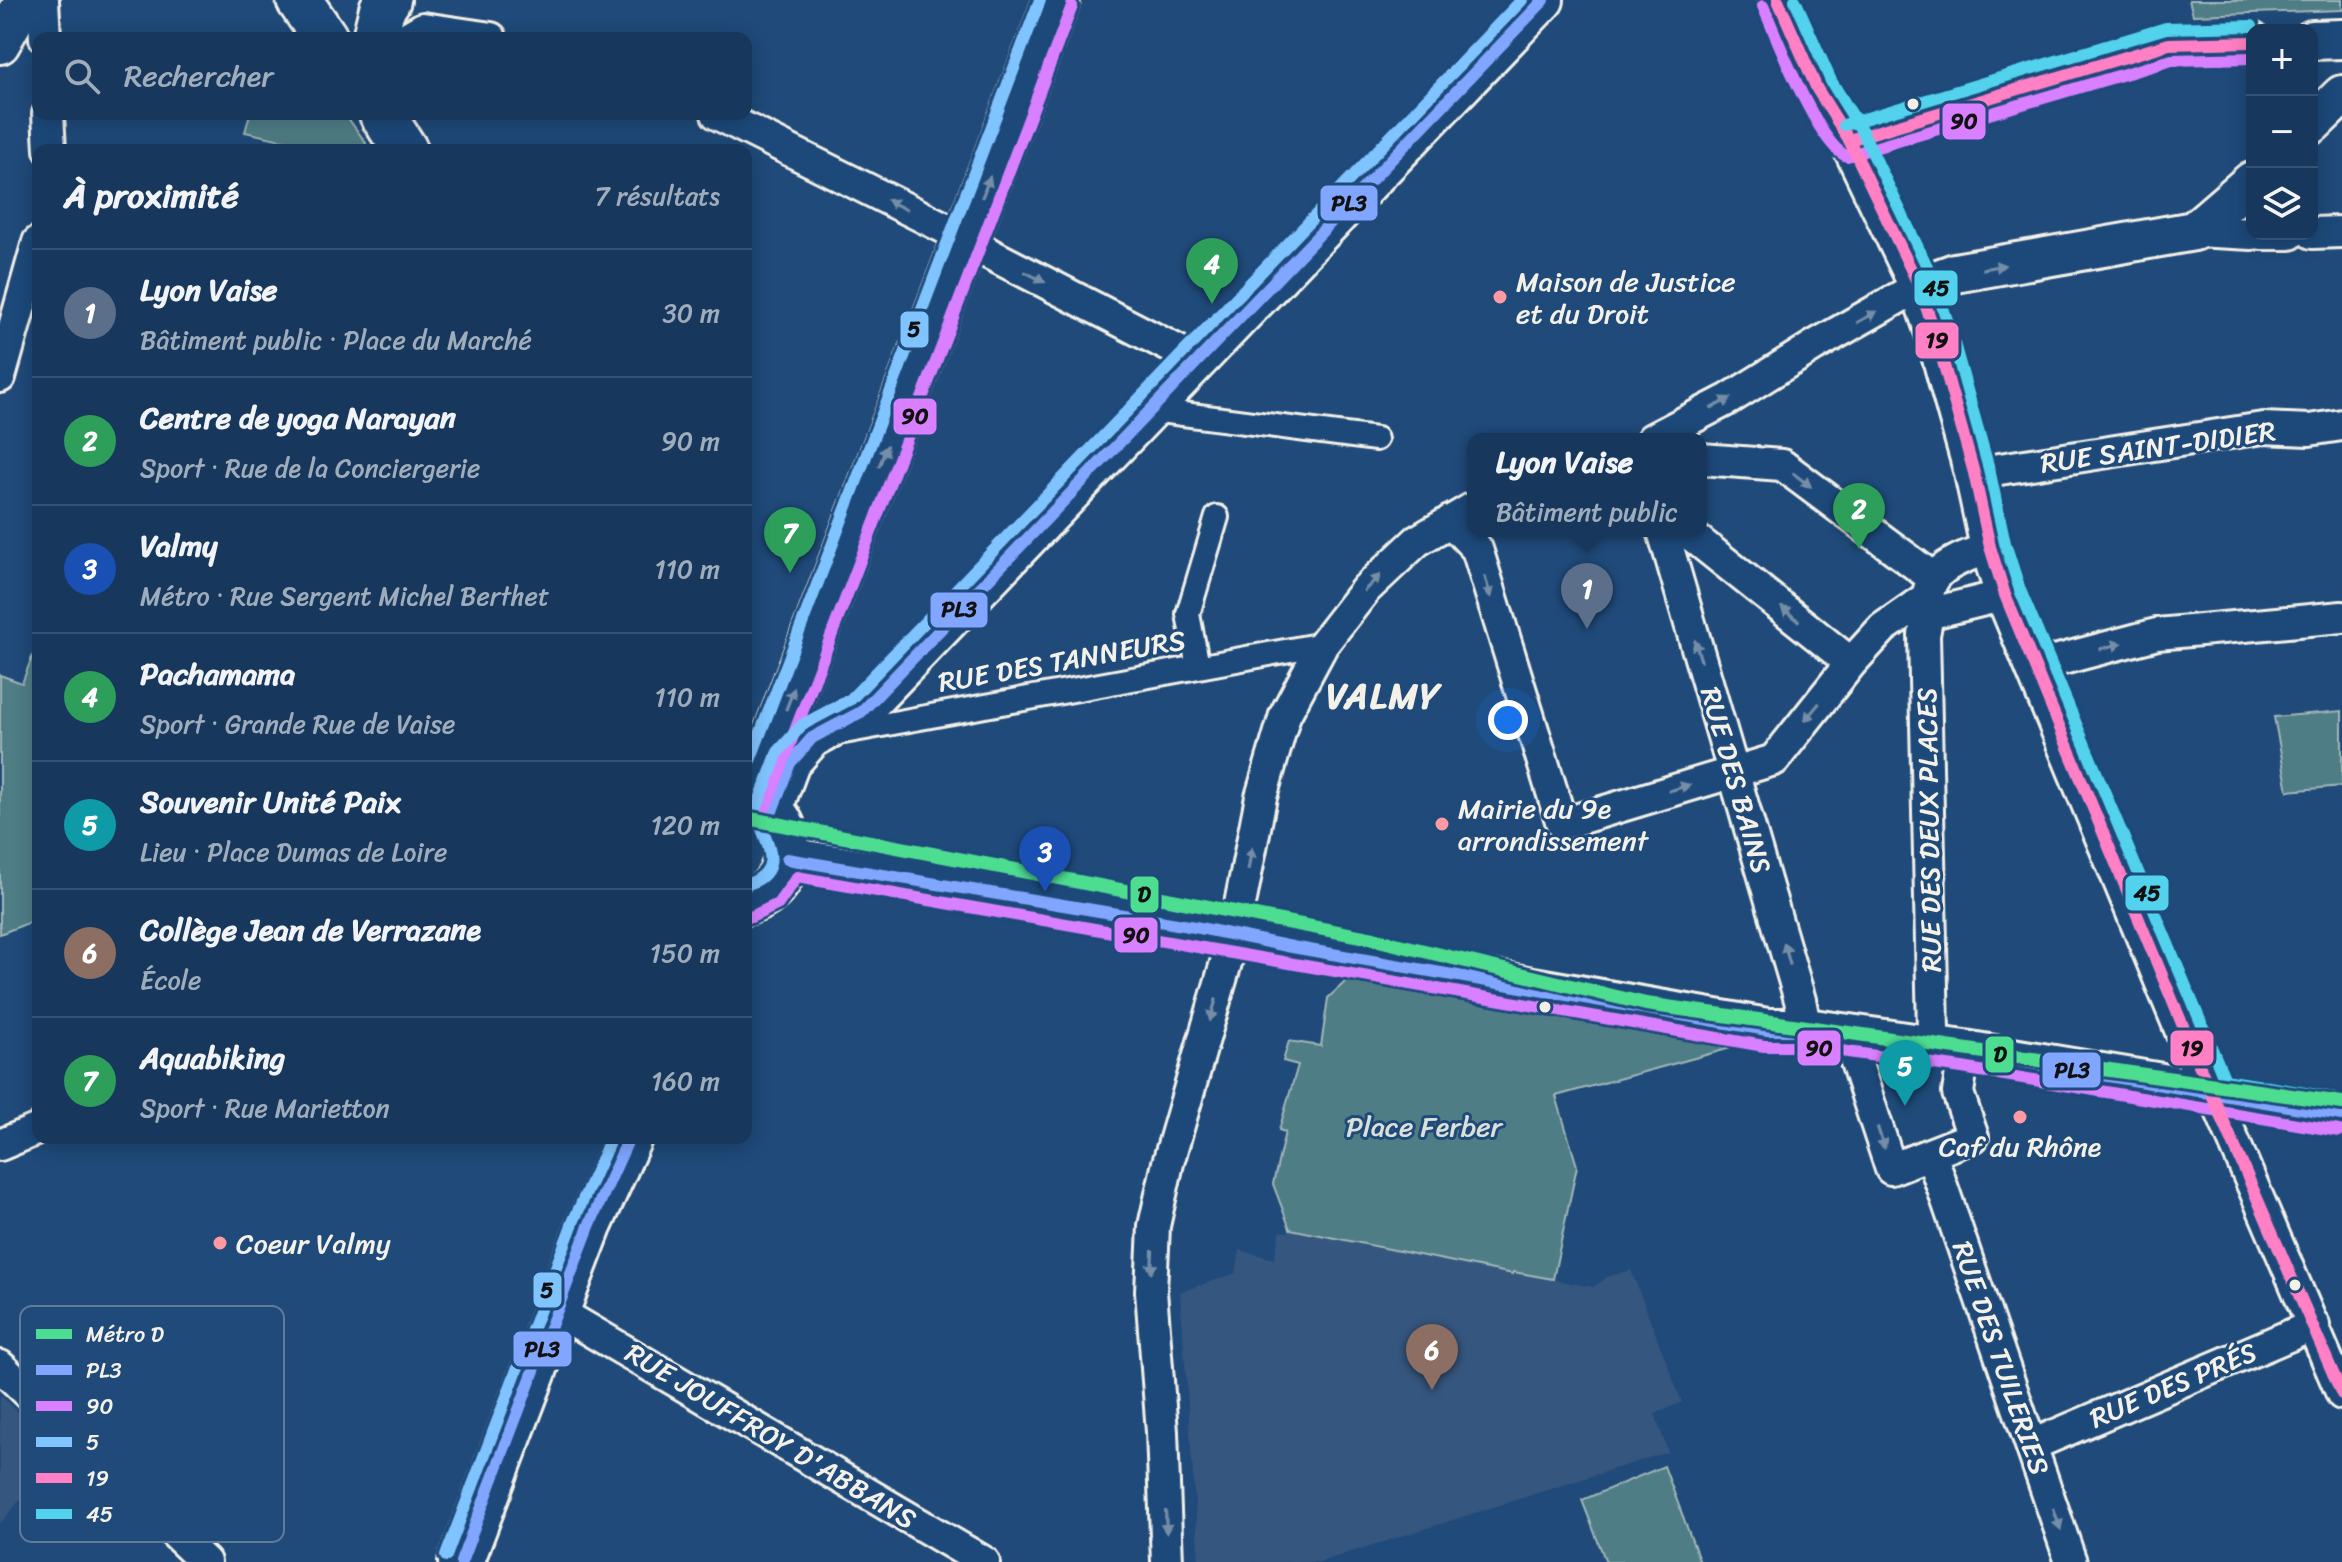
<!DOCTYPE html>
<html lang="fr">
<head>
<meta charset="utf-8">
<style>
  :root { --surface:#17385c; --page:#203f62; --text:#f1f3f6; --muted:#9eacbb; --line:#365272; --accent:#ff9aa2 }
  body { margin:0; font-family:Sriracha,sans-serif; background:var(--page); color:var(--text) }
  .controls { position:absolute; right:24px; top:24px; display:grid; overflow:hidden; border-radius:16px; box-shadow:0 4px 20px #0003 }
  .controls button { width:72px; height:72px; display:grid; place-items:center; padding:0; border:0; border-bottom:2px solid var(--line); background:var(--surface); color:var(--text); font:40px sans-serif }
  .you { position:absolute; left:1508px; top:720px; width:28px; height:28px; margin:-20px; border:6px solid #fff; border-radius:50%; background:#1a73e8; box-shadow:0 0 0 12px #1a73e833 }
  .badge { display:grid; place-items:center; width:52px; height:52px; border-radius:50%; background:var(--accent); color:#fff; font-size:26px; font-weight:700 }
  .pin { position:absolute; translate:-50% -66px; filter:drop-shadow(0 2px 4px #0008) }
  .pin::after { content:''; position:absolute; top:42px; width:28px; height:24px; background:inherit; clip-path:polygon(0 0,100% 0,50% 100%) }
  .popup { position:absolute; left:1467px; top:433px; width:240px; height:104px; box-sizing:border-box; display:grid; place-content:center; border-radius:16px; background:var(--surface); filter:drop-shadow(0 2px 6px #0005); font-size:26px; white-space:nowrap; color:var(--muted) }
  .popup b { font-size:30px; color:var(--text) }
  .popup::after { content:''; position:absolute; left:50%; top:100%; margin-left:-16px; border:16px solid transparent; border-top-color:var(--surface) }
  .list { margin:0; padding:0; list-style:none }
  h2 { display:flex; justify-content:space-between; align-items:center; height:104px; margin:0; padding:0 32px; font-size:34px }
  h2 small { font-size:26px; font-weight:400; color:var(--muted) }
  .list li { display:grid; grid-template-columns:52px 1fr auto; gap:24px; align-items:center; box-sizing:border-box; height:128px; padding:0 32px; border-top:2px solid var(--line) }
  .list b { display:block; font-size:30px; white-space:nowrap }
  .list p { margin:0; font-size:26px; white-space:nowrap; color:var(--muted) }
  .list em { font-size:26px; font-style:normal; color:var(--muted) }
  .icon { flex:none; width:44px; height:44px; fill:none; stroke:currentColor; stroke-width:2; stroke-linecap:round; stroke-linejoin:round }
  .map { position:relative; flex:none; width:2342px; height:1562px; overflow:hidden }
  .search { position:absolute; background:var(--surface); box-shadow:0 4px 20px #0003; left:32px; top:32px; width:720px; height:88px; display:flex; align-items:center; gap:20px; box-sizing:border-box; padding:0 28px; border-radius:16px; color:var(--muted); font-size:30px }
  .panel { position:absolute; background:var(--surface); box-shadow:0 4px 20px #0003; left:32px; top:144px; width:720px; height:1000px; border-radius:16px }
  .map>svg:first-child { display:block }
  .built { fill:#35567e }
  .green { fill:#4f7d86; stroke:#a2b7b7; stroke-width:2 }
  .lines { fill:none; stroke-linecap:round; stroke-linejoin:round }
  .pedestrian-casing { stroke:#f4f1e8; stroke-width:28 }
  .minor-casing { stroke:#f4f1e8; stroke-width:36 }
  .tertiary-casing { stroke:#f4f1e8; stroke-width:44 }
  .secondary-casing { stroke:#f4f1e8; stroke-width:48 }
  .primary-casing { stroke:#f4f1e8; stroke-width:50 }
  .pedestrian { stroke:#1f4a7a; stroke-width:22 }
  .minor { stroke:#1f4a7a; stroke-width:30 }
  .tertiary { stroke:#1f4a7a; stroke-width:38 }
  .secondary { stroke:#1f4a7a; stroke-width:42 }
  .primary { stroke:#1f4a7a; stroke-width:44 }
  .bus-1-casing { stroke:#1f4a7a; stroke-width:18 }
  .bus-2-casing { stroke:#1f4a7a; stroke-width:18 }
  .bus-3-casing { stroke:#1f4a7a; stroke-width:18 }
  .bus-4-casing { stroke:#1f4a7a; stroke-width:18 }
  .bus-5-casing { stroke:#1f4a7a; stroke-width:18 }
  .bus-1 { stroke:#80a6ff; stroke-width:12 }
  .bus-2 { stroke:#d880ff; stroke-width:12 }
  .bus-3 { stroke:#80c4ff; stroke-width:12 }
  .bus-4 { stroke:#ff80c5; stroke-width:12 }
  .bus-5 { stroke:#53d2ee; stroke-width:12 }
  .metro-1-casing { stroke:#1f4a7a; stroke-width:20 }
  .metro-1 { stroke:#4ddd91; stroke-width:14 }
  .oneway { fill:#748da6 }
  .bus-dot { fill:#f4f1e8; stroke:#1f4a7a; stroke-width:3 }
  .poi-dot { fill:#ff9aa2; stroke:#1f4a7a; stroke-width:3 }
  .labels { text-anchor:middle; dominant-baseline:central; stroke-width:6; stroke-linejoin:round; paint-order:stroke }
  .poi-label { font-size:28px; fill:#f4f1e8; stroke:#1f4a7a; text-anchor:start }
  .street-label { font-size:28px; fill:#f4f1e8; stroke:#1f4a7a }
  .park-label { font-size:28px; fill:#dbe0d9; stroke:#1f4a7a }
  .district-label { font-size:36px; font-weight:bold; letter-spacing:2px; fill:#f4f1e8; stroke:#1f4a7a }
  .key { fill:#1f4a7a; stroke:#5f7c9b; stroke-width:2 }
  .key-label { font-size:22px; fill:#f4f1e8 }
  .line-badge { stroke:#1f4a7a; stroke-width:3 }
  .pale-badge-label { font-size:22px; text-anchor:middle; font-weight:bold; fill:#111 }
</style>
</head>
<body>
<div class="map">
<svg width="2342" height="1562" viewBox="0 0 2342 1562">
  <rect width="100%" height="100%" fill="#1f4a7a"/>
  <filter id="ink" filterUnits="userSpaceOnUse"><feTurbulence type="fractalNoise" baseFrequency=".0125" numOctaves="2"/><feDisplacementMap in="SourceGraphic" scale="16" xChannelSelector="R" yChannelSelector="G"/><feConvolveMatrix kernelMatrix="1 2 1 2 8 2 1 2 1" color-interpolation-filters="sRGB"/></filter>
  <g filter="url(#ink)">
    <!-- built -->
    <path class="built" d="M1290 1229 1512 1274 1513 1272 1593 1287 1609 1276 1631 1270 1682 1402 1655 1414 1668 1452 1320 1562H1199L1180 1292 1236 1273 1240 1250 1274 1259 1280 1231 1289 1232Z
      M0 1395 60 1453 0 1524Z"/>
    <!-- green -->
    <path class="green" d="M2189 0H2342V10L2193 15Z
      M250 114H345L366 143 363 150H328L245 132Z
      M38 642V919L0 934V675L22 683Z
      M2342 711V786L2288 791 2274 717Z
      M1346 981 1731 1048 1556 1096 1577 1166 1553 1279 1513 1272V1274L1290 1229 1273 1184 1285 1132 1279 1130 1298 1065 1283 1061 1289 1041 1321 1046 1328 998Z
      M1664 1466 1700 1562H1606L1582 1500Z"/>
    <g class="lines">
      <defs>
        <path id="pedestrian" d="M1152 410 1376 439
          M1198 667 1188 614 1217 517
          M844 732 1323 644"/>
        <path id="minor" d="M43 0 45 38
          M406 38 423 28 491 38
          M48 114 50 150
          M717 114 967 239 990 254 1198 361
          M2194 231 2252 234
          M2312 233 2342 232
          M2261 234H2290
          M0 377 38 242
          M1652 439 1729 399 1814 346 1919 286
          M1701 459 1782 465 1932 577
          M1974 473 2263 428 2309 430 2342 425
          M1450 521 1477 549 1562 824 1774 760 1851 663 1883 628 1926 598
          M1663 531 1800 1000 1806 1030
          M1686 531 1851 663
          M1990 547C1954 562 1922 568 1928 614L2005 595
          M1928 614 1924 635 1933 1031 1931 1048
          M2036 666 2157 634 2342 617
          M1859 1037 1855 1059 1891 1169 1973 1137 1958 1093 1964 1052
          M2214 1095 2342 1394
          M0 1145 38 1129
          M1931 1154 2071 1562
          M557 1311 984 1562
          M0 1366 205 1562
          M2032 1445 2314 1325
          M1167 1562 1162 1432 1151 1291 1154 1226 1168 1163 1234 935 1261 797 1285 715 1323 644 1366 589 1417 541 1473 508"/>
        <path id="tertiary" d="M1778 0 1817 89 1849 140 1919 286 1935 333 1974 473 1990 547 2005 595 2197 1060 2214 1095
          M2312 40 2342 39
          M0 44 25 0
          M2312 124 2342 95
          M1849 140 2169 44 2252 42
          M1919 286 1955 273 2194 231 2252 181
          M772 811 790 763 812 738 861 712 879 693 1544 0"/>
        <path id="secondary" d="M787 859 1195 927 1292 947 1767 1030H1806L1964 1052 2342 1115"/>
        <path id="primary" d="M299 0 325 38
          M375 38 382 9 388 0
          M382 114 405 150
          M746 797C800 809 801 890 746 902
          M752 798 1057 0
          M461 1562 589 1226 629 1138"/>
      </defs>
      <!-- pedestrian casing -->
      <use href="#pedestrian" class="pedestrian-casing"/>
      <!-- minor casing -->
      <use href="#minor" class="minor-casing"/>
      <!-- tertiary casing -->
      <use href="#tertiary" class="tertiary-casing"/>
      <!-- secondary casing -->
      <use href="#secondary" class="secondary-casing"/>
      <!-- primary casing -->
      <use href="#primary" class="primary-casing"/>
      <!-- pedestrian -->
      <use href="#pedestrian" class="pedestrian"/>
      <!-- minor -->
      <use href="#minor" class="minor"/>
      <!-- tertiary -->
      <use href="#tertiary" class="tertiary"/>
      <!-- secondary -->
      <use href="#secondary" class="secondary"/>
      <!-- primary -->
      <use href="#primary" class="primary"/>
      <defs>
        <path id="bus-1" d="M772 811 790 763 812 738 861 712 1544 0
          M787 859 1195 927 1292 947 1767 1030H1806L1964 1052 2342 1115
          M461 1562 589 1226 629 1138"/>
        <path id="bus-2" d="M1763 6C1776 36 1819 147 1847 156L2172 60 2252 58
          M746 813H759L767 804 1072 6
          M751 917 778 904 797 877C1120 931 1442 989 1764 1046H1805L1962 1068 2339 1131"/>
        <path id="bus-3" d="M746 771 1040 0
          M746 885C792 869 760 836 756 810L778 752 802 725 851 699 1522 0
          M446 1556 574 1220 611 1138"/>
        <path id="bus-4" d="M1778 0 1817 89 1849 140 1919 286 1935 333 1974 473 1990 547 2005 595 2197 1060 2342 1394
          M1849 140 2169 44 2252 42"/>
        <path id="bus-5" d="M1795 0 1831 81 1863 133 1934 281 1950 329 1989 469 2005 543 2020 590 2225 1080 2342 1099
          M1844 125 2166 28 2252 26"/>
      </defs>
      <!-- bus-1 casing -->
      <use href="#bus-1" class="bus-1-casing"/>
      <!-- bus-2 casing -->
      <use href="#bus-2" class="bus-2-casing"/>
      <!-- bus-3 casing -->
      <use href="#bus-3" class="bus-3-casing"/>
      <!-- bus-4 casing -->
      <use href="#bus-4" class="bus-4-casing"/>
      <!-- bus-5 casing -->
      <use href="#bus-5" class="bus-5-casing"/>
      <!-- bus-1 -->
      <use href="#bus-1" class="bus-1"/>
      <!-- bus-2 -->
      <use href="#bus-2" class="bus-2"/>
      <!-- bus-3 -->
      <use href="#bus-3" class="bus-3"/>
      <!-- bus-4 -->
      <use href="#bus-4" class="bus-4"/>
      <!-- bus-5 -->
      <use href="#bus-5" class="bus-5"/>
      <defs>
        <path id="metro-1" d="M746 818 1370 938 1646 1004 2342 1103"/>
      </defs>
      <!-- metro-1 casing -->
      <use href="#metro-1" class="metro-1-casing"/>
      <!-- metro-1 -->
      <use href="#metro-1" class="metro-1"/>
    </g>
    <!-- one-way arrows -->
    <defs><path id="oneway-solid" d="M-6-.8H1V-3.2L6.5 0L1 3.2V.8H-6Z" transform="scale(2)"/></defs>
    <g class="oneway">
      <use href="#oneway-solid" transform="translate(986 187) rotate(-69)"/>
      <use href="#oneway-solid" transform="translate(897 205) rotate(-153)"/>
      <use href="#oneway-solid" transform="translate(1994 267) rotate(-10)"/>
      <use href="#oneway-solid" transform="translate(1035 277) rotate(27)"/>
      <use href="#oneway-solid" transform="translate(1867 317) rotate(-29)"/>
      <use href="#oneway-solid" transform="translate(1721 403) rotate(-28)"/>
      <use href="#oneway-solid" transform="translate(883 456) rotate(-69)"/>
      <use href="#oneway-solid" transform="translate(1802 480) rotate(37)"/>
      <use href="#oneway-solid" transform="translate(1372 583) rotate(-45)"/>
      <use href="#oneway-solid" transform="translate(1488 587) rotate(73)"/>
      <use href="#oneway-solid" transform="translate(1790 614) rotate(-141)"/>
      <use href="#oneway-solid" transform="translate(2111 646) rotate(-15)"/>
      <use href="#oneway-solid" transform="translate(1698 651) rotate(-107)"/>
      <use href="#oneway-solid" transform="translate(790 699) rotate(-69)"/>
      <use href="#oneway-solid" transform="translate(1812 712) rotate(129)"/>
      <use href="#oneway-solid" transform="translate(1679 788) rotate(-17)"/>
      <use href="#oneway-solid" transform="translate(1250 859) rotate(-80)"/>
      <use href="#oneway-solid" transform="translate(1787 954) rotate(-106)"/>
      <use href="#oneway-solid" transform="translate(1213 1010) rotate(106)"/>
      <use href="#oneway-solid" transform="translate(1881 1138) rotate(72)"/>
      <use href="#oneway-solid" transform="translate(1152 1262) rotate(93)"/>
      <use href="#oneway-solid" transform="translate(2057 1519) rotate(71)"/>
      <use href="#oneway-solid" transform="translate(1166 1522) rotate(88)"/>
    </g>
  </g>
  <!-- markers -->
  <g class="bus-dot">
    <circle cx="1913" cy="104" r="7"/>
    <circle cx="1545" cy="1007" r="7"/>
    <circle cx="2295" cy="1285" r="7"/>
  </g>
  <g class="poi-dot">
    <circle cx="1500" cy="297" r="8"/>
    <circle cx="1442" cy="824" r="8"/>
    <circle cx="2020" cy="1117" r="8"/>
    <circle cx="220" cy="1243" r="8"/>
  </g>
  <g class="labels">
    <!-- poi labels -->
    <g class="poi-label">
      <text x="1516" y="281">Maison de Justice<tspan x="1516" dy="32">et du Droit</tspan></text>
      <text x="1458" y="808">Mairie du 9e<tspan x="1458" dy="32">arrondissement</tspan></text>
      <text x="2020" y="1146" text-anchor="middle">Caf du Rhône</text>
      <text x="236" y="1243">Coeur Valmy</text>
    </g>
    <!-- street labels -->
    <g class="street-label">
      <text transform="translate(2158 447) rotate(-8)">RUE SAINT-DIDIER</text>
      <text transform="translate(1062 661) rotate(-10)">RUE DES TANNEURS</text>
      <text transform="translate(1736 780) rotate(74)">RUE DES BAINS</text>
      <text transform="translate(1929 830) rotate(-91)">RUE DES DEUX PLACES</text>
      <text transform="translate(2001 1358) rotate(71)">RUE DES TUILERIES</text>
      <text transform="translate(2173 1385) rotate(-23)">RUE DES PRÉS</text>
      <text transform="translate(771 1436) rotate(31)">RUE JOUFFROY D'ABBANS</text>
    </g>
    <!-- park labels -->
    <g class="park-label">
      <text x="1424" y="1126">Place Ferber</text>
    </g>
    <!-- district labels -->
    <g class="district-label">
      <text x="1384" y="696">VALMY</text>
    </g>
  </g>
  <!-- legend -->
  <rect x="20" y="1306" width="264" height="236" rx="12" class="key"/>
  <rect x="36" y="1329" width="36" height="10" fill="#4ddd91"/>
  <rect x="36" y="1365" width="36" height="10" fill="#80a6ff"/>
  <rect x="36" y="1401" width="36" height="10" fill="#d880ff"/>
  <rect x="36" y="1437" width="36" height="10" fill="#80c4ff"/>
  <rect x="36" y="1473" width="36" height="10" fill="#ff80c5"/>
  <rect x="36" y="1509" width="36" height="10" fill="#53d2ee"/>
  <g class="key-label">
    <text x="86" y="1342">Métro D</text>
    <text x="86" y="1378">PL3</text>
    <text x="86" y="1414">90</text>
    <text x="86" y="1450">5</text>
    <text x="86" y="1486">19</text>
    <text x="86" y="1522">45</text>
  </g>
  <g class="line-badge">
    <rect x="1941" y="102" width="46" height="39" rx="8" fill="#d880ff"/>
    <rect x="1319" y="184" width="60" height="38" rx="8" fill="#80a6ff"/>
    <rect x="1913" y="269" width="46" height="38" rx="8" fill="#53d2ee"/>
    <rect x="899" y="310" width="31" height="39" rx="8" fill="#80c4ff"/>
    <rect x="1914" y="321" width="46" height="39" rx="8" fill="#ff80c5"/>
    <rect x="892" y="397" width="46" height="39" rx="8" fill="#d880ff"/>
    <rect x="929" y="591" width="60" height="38" rx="8" fill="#80a6ff"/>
    <rect x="2124" y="874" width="46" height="38" rx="8" fill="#53d2ee"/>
    <rect x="1129" y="875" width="31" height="39" rx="8" fill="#4ddd91"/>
    <rect x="1113" y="916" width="46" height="38" rx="8" fill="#d880ff"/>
    <rect x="1796" y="1029" width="46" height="38" rx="8" fill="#d880ff"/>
    <rect x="2169" y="1029" width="46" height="38" rx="8" fill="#ff80c5"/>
    <rect x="1984" y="1035" width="31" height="39" rx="8" fill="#4ddd91"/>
    <rect x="2041" y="1051" width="61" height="38" rx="8" fill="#80a6ff"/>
    <rect x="532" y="1271" width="31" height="38" rx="8" fill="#80c4ff"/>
    <rect x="512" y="1330" width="61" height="38" rx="8" fill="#80a6ff"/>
  </g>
  <g class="pale-badge-label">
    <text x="1964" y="129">90</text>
    <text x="1349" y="211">PL3</text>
    <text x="1936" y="296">45</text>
    <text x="914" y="337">5</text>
    <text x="1937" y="348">19</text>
    <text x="915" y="424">90</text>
    <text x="959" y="617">PL3</text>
    <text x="2147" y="901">45</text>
    <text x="1144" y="902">D</text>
    <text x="1136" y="943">90</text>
    <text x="1819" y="1056">90</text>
    <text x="2192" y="1056">19</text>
    <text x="2000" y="1062">D</text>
    <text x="2072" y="1078">PL3</text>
    <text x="547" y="1298">5</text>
    <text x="542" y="1357">PL3</text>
  </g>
</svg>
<div class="controls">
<button>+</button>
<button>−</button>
<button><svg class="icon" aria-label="layers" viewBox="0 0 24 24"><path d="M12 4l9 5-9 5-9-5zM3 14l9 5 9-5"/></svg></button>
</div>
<div class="you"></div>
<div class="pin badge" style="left:1587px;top:629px;background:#5c6f8a">1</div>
<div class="popup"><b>Lyon Vaise</b>Bâtiment public</div>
<div class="pin badge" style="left:1859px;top:549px;background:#2e9e5b">2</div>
<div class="pin badge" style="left:1045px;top:892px;background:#1a4fb4">3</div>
<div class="pin badge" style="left:1212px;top:304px;background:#2e9e5b">4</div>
<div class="pin badge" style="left:1905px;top:1106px;background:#0f9aa8">5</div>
<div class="pin badge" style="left:1432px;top:1390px;background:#8d6e63">6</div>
<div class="pin badge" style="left:790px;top:573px;background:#2e9e5b">7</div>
<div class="search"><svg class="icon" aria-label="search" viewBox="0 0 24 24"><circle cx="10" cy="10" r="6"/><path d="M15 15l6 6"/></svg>Rechercher</div>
<section class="panel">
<h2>À proximité<small>7 résultats</small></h2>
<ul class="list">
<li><span class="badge" style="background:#5c6f8a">1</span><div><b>Lyon Vaise</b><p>Bâtiment public · Place du Marché</p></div><em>30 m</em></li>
<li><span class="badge" style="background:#2e9e5b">2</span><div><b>Centre de yoga Narayan</b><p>Sport · Rue de la Conciergerie</p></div><em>90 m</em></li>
<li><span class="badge" style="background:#1a4fb4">3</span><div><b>Valmy</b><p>Métro · Rue Sergent Michel Berthet</p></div><em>110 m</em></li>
<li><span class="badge" style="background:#2e9e5b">4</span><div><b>Pachamama</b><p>Sport · Grande Rue de Vaise</p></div><em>110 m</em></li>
<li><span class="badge" style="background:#0f9aa8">5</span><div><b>Souvenir Unité Paix</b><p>Lieu · Place Dumas de Loire</p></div><em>120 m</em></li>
<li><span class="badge" style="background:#8d6e63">6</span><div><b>Collège Jean de Verrazane</b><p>École</p></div><em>150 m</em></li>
<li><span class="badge" style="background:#2e9e5b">7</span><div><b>Aquabiking</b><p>Sport · Rue Marietton</p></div><em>160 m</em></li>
</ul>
</section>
</div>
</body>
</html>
